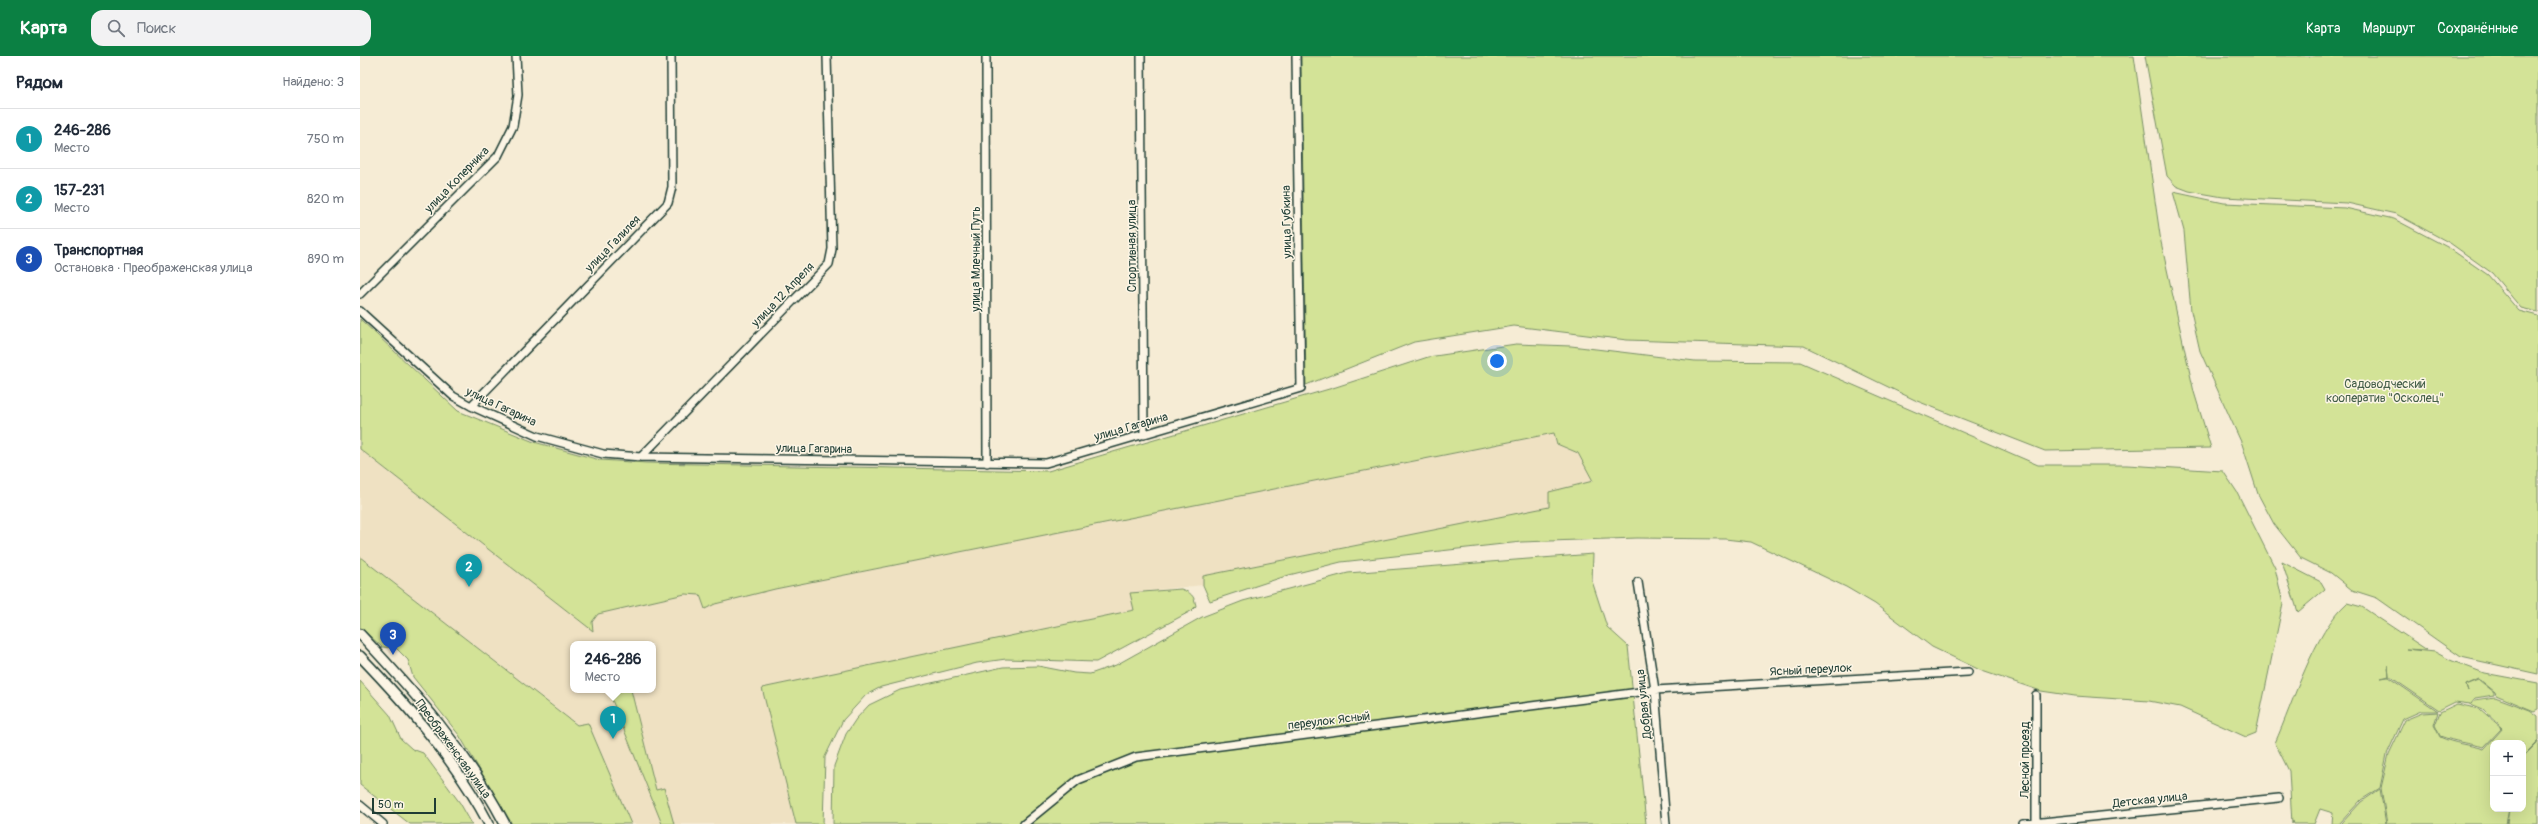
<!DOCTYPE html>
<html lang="ru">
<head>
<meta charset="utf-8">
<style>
  :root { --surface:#fff; --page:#f2f2f3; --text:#1f2937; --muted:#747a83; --line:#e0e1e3; --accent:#0b8043 }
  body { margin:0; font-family:Pangolin,sans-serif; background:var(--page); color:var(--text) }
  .controls { position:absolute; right:12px; bottom:12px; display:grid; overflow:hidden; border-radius:8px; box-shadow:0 4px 16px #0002 }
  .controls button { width:36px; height:36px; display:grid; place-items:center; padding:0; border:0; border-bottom:1px solid var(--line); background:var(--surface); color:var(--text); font:20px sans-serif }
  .scale { position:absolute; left:12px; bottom:10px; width:64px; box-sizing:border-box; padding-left:4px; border:2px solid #1f3d34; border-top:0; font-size:11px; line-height:14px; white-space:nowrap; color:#1f3d34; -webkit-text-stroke:3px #fcf5e5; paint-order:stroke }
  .you { position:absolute; left:1137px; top:305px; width:14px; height:14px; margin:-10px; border:3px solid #fff; border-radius:50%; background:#1a73e8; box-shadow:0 0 0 6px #1a73e833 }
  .badge { display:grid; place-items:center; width:26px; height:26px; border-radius:50%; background:var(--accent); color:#fff; font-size:13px; font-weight:700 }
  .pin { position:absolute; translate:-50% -33px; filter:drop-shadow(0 1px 2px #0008) }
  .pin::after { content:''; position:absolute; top:21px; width:14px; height:12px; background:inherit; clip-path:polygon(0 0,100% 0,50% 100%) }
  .popup { position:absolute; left:210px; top:585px; width:86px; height:52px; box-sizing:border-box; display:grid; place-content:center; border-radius:8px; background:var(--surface); filter:drop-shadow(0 1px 3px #0005); font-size:13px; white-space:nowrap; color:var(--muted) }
  .popup b { font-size:15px; color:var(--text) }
  .popup::after { content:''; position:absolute; left:50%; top:100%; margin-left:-8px; border:8px solid transparent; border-top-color:var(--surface) }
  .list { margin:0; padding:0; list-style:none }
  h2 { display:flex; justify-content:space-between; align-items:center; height:52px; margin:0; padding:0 16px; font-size:17px }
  h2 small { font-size:13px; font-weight:400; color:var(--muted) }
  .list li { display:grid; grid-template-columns:26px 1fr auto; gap:12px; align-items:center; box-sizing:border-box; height:60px; padding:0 16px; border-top:1px solid var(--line) }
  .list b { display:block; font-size:15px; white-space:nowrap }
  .list p { margin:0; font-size:13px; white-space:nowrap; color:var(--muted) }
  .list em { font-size:13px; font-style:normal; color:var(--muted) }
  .icon { flex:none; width:22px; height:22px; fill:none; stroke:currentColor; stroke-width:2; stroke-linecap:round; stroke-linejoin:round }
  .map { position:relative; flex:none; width:2178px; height:768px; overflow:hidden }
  header { display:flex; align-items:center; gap:24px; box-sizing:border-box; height:56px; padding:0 20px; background:var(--accent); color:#fff }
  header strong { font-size:19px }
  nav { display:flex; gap:22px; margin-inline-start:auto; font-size:14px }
  .search { width:280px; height:36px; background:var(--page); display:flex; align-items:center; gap:10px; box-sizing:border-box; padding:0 14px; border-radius:12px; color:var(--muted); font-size:15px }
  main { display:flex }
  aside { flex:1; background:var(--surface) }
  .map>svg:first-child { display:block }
  .built { fill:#efe1c2; fill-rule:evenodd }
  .green { fill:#d3e397; stroke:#799066 }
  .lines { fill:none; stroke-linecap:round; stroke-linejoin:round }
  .street-casing { stroke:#1f3d34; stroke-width:10 }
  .secondary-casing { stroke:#1f3d34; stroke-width:12 }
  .street { stroke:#fcf5e5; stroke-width:7 }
  .secondary { stroke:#fcf5e5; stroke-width:9 }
  .labels { text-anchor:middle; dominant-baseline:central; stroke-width:3; stroke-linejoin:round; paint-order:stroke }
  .street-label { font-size:12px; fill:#1f3d34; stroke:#fcf5e5 }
  .park-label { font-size:12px; fill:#435e48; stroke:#fcf5e5 }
</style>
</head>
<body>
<header>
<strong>Карта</strong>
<div class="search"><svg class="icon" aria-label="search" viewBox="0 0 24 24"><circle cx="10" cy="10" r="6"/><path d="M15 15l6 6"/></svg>Поиск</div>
<nav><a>Карта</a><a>Маршрут</a><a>Сохранённые</a></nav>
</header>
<main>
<aside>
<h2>Рядом<small>Найдено: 3</small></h2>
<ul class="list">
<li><span class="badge" style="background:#0f9aa8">1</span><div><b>246-286</b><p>Место</p></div><em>750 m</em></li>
<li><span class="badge" style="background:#0f9aa8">2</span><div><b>157-231</b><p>Место</p></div><em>820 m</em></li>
<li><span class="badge" style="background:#1a4fb4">3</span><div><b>Транспортная</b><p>Остановка · Преображенская улица</p></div><em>890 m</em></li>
</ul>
</aside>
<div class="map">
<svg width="2178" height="768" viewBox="0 0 2178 768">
  <rect width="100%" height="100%" fill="#f6ecd5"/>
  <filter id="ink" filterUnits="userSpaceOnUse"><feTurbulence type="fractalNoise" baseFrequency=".025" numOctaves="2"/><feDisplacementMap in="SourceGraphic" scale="8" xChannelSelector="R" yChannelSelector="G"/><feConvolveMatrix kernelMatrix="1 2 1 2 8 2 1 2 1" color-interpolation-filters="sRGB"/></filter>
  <g filter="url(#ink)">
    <!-- built -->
    <path class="built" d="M1194 377 1197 388 1218 397 1233 425 1190 436V451L843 520V529L770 537 774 554 403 632 436 768H271L228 667 218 669 0 501V393L233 575 232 566 237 558 325 538 340 539 345 553 355 548 415 533ZM213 588H293V634H213Z"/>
    <!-- green -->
    <path class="green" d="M941 0H1774L1801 186 1834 336 1851 392 1685 395 1557 345 1444 290 1267 284 1154 270 1054 286 946 329Z
      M1785 0H2178V256L2161 252 2132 217 2090 187 2036 158 1987 147 1863 141 1829 135 1816 130 1807 120Z
      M1813 136 1864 147 1985 152 2034 163 2089 192 2128 219 2159 255 2178 260V618L2101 601 2017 542 1992 534 1971 517 1941 502 1914 468 1898 438 1882 388 1840 295 1831 255 1824 175Z
      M0 263 98 355 174 386 240 404 286 407 688 415 976 331 1068 301 1156 288 1211 290 1335 305 1440 306 1678 409H1767L1863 415 1877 436 1915 512 1923 547 1896 677 1886 681 1820 651 1789 645 1715 640 1681 635 1622 615 1572 591 1515 548 1486 531 1391 486 1365 483 1277 482 1161 486 981 506 929 519 850 545 843 529V520L1189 451V436L1233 425 1218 397 1197 388 1194 377 415 533 355 548 345 553 340 539 325 538 238 558 232 566 233 575 0 393Z
      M1233 498 1232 525 1247 571 1268 590 1286 768H473L474 710 486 678 496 663 509 649 540 634 643 611 678 610 714 617 730 618 756 609 842 561 883 545 988 517Z
      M0 501 217 669 228 667 271 768H152L99 679 53 621 48 604 36 592 22 591 0 571Z
      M1922 506 1961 526 1965 533 1938 556Z
      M821 533C831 537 834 539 836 550L831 555 736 606 646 603 617 607 521 631 506 639 483 664 465 701 463 768H436L402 632 774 554 770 537Z
      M1987 547 2002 551 2067 594 2046 593 2075 596 2090 604 2124 617 2178 627V653L2174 655 2136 639 2135 636 2119 623 2106 629 2108 635 2106 629 2119 624 2134 636V639L2115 642 2110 648 2095 646 2079 654 2029 620 2028 609 2029 620 2021 622 2028 621 2078 655H2061L2043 663 2027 698 2020 732 2001 744 1979 768H1972L1973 757 1960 753 1954 768H1934L1933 765 1932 768 1929 715 1915 687C1933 647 1954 576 1987 547Z
      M0 625 30 659 41 683 52 693 63 697 100 747 112 768H50L0 729Z
      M248 634H271L296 734 304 732 314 768H302Z
      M2135 641 2170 654 2178 660V685L2163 700V687H2133V753H2149L2146 768H2027L2021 732 2029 698 2045 664 2062 657 2078 656 2074 669 2080 681C2095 688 2108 688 2124 693L2143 672 2123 653 2111 648 2115 644Z
      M2097 648 2120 653 2142 672 2124 691C2108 687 2096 686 2080 680L2075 669 2080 656Z
      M2178 686V768H2147L2149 753H2163V701Z
      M2020 733 2026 768H1981L2001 746Z"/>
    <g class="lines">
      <defs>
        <path id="street" d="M626 0 627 407
          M781 0 784 379
          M0 238 138 100 153 70 158 39 156 0
          M0 255 93 340 111 350 177 380 243 398 281 401 686 407 941 332 936 0
          M111 350 308 147 312 131 311 0
          M281 401 469 208 472 193 467 0
          M1278 526 1295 634 1306 768
          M0 749 23 768
          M664 768 718 724 776 701 1295 634 1608 616
          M1663 768 1919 742
          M1676 768V639"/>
        <path id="secondary" d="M0 578C56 638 107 695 145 768
          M0 600C49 651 96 705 129 768"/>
      </defs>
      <!-- street casing -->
      <use href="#street" class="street-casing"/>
      <!-- secondary casing -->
      <use href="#secondary" class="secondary-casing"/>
      <!-- street -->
      <use href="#street" class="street"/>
      <!-- secondary -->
      <use href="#secondary" class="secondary"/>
    </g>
  </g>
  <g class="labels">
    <!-- street labels -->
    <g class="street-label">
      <text transform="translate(97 124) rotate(-46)">улица Коперника</text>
      <text transform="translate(927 166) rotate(-91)">улица Губкина</text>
      <text transform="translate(253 188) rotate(-46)">улица Галилея</text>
      <text transform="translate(772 190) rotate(-90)">Спортивная улица</text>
      <text transform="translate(616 203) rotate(-90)">улица Млечный Путь</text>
      <text transform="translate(423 239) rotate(-46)">улица 12 Апреля</text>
      <text transform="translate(141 351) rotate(25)">улица Гагарина</text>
      <text transform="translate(771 371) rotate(-16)">улица Гагарина</text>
      <text transform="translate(454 393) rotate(1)">улица Гагарина</text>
      <text transform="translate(1451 614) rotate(-3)">Ясный переулок</text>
      <text transform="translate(1284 648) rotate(-96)">Добрая улица</text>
      <text transform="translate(969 665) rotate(-7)">переулок Ясный</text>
      <text transform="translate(93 693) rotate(54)">Преображенская улица</text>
      <text transform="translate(1665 704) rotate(-90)">Лесной проезд</text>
      <text transform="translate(1790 744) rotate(-6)">Детская улица</text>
    </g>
    <!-- park labels -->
    <g class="park-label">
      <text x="2025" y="328">Садоводческий<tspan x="2025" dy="14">кооператив "Осколец"</tspan></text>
    </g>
  </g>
</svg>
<div class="controls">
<button>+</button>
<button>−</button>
</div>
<div class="scale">50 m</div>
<div class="you"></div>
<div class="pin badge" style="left:253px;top:683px;background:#0f9aa8">1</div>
<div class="popup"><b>246-286</b>Место</div>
<div class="pin badge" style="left:109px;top:531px;background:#0f9aa8">2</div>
<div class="pin badge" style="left:33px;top:599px;background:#1a4fb4">3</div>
</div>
</main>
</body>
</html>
